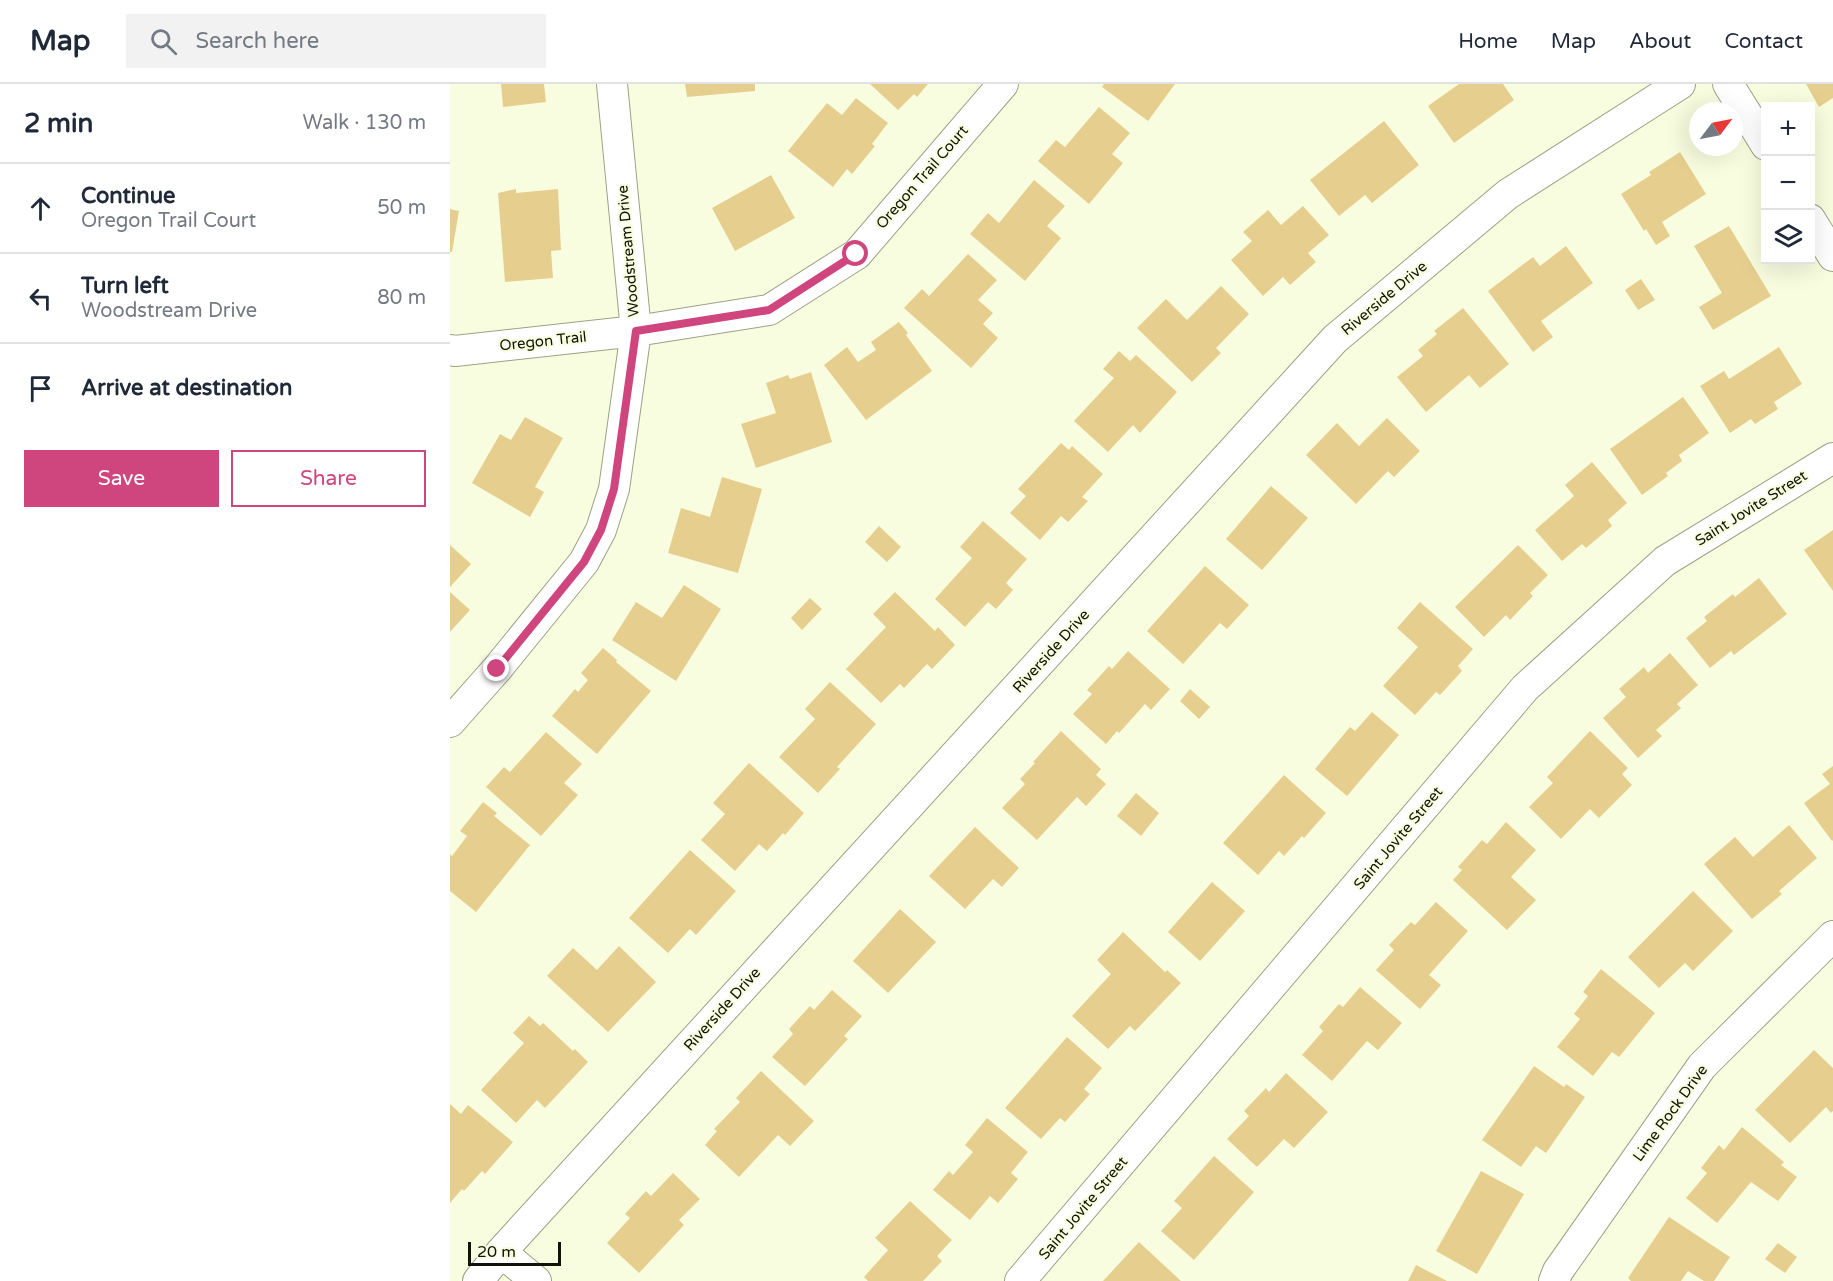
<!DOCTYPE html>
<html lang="en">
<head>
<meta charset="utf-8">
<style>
  :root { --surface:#fff; --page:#f2f2f3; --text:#1f2937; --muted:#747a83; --line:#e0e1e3; --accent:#cf457e }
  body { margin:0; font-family:"Varela Round",sans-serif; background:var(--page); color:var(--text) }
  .controls { position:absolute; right:18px; top:18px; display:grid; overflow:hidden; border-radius:0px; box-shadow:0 6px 24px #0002 }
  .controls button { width:54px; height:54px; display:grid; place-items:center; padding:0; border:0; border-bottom:2px solid var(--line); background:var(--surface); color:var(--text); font:30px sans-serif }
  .compass { position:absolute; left:1239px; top:18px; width:54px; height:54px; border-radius:50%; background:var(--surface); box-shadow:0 6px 24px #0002; rotate:58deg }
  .scale { position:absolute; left:18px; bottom:15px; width:93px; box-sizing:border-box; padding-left:6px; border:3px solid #111308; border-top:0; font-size:16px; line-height:21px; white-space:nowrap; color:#111308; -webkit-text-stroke:4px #f9fddf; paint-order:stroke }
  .stop { position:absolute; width:18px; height:18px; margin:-14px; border:4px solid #cf457e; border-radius:50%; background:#fff }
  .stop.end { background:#cf457e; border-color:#fff; box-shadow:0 2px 6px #0008 }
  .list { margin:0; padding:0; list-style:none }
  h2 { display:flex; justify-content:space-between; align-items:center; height:78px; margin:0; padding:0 24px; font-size:26px }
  h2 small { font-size:20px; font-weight:400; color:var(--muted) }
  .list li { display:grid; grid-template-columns:39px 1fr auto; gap:18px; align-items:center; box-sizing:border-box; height:90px; padding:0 24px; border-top:2px solid var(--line) }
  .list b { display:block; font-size:22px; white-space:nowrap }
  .list p { margin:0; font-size:20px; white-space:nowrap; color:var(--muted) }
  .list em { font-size:20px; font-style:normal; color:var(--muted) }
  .actions { display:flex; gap:12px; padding:18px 24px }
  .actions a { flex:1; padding:14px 0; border:2px solid var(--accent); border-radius:0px; text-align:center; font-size:21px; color:var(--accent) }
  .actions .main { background:var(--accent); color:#fff }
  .icon { flex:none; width:33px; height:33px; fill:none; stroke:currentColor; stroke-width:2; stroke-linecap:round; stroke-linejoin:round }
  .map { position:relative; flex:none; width:1383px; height:1197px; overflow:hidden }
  header { display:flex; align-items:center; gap:36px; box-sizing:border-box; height:84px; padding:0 30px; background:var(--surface); border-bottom:2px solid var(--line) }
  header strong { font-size:28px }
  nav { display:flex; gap:33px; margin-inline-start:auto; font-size:21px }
  .search { width:420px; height:54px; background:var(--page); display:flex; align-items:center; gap:15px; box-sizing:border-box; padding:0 21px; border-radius:0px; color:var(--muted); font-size:22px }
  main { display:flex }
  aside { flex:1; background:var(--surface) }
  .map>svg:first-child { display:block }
  .building { fill:#e6cf8e }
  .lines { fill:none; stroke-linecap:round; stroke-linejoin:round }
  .minor-casing { stroke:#9da185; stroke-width:32 }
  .minor { stroke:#fff; stroke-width:30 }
  .route { stroke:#cf457e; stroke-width:8 }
  .labels { text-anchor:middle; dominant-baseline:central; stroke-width:4.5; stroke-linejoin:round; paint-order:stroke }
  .street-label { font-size:15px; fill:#111308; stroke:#f9fddf }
</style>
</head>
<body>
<header>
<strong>Map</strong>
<div class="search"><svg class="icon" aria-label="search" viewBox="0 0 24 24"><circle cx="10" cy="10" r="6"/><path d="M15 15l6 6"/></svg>Search here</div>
<nav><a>Home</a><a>Map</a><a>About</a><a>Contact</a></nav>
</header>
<main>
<aside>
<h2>2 min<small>Walk · 130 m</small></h2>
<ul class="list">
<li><svg class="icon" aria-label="ahead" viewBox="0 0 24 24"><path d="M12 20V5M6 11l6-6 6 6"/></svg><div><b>Continue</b><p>Oregon Trail Court</p></div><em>50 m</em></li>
<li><svg class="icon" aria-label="left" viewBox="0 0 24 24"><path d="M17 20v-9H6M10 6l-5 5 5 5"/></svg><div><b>Turn left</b><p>Woodstream Drive</p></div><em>80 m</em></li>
<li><svg class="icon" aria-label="arrive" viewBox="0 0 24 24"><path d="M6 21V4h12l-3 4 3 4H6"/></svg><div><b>Arrive at destination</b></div></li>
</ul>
<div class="actions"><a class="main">Save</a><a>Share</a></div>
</aside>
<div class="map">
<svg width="1383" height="1197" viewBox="0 0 1383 1197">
  <rect width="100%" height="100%" fill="#f9fddf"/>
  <!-- building -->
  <path class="building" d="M51 0H94L96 18 53 23Z
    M235 0H305V7L237 13Z
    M420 0H478L467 13 464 10 448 26Z
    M654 0H725L698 37 652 3Z
    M1009 0H1053L1064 16 1004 59 978 22Z
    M1356 0H1383V14L1369 23Z
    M406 14 438 39 422 60 425 62 402 90 397 85 383 103 338 67 377 19 392 31Z
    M649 23 680 49 662 70 673 79 639 120 588 77 606 56 615 63Z
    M934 37 969 81 922 119 915 111 889 132 860 96Z
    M1230 68 1256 110 1212 138 1220 152 1206 161 1196 145 1194 147 1171 110 1201 91 1199 88Z
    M321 91 345 134 285 167 262 124Z
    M584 96 615 122 597 142 611 154 575 197 520 150 538 129 549 139Z
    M66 105V109L108 105 111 166 101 167 103 194 55 198 48 109Z
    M853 122 879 151 858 169 866 178 840 201 833 193 813 212 781 176 802 157 793 148 818 126 831 141Z
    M0 125 9 127 2 168H0Z
    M1279 142 1321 212 1263 246 1249 223 1272 209 1244 162Z
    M1116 162 1143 199 1091 237 1103 253 1083 268 1038 207 1083 173 1090 182Z
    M518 170 547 196 528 216 543 229 533 240 548 254 521 284 454 224 472 205 479 212Z
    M1191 195 1205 216 1188 226 1175 206Z
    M771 202 799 230 766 264 771 269 742 298 687 244 716 215 737 236Z
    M1013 224 1059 280 1030 304 1019 291 976 328 947 293 973 272 968 266 987 250 984 247Z
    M449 238 458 249 456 251 482 287 416 336 374 281 397 263 408 278 426 266 421 258Z
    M1329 263 1352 300 1324 318 1328 325 1305 340 1301 335 1280 349 1250 302 1274 287 1279 295Z
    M669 267 680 277 686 271 727 308 690 349 683 341 658 368 624 337 664 294 653 285Z
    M361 288 382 358 306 384 291 340 326 329 316 299 338 291 340 295Z
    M1233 313 1259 349 1229 371 1232 377 1216 389 1218 392 1192 411 1160 365Z
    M75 333 113 354 85 403 94 408 80 433 22 399 50 350 61 356Z
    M937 334 970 367 944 393 938 387 906 420 856 371 887 339 909 362Z
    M611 359 619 366 622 362 653 390 632 413 638 417 618 438 611 432 590 456 560 429 576 412 568 405Z
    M1142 378 1177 419 1158 436 1162 442 1136 464 1132 460 1112 477 1085 446 1124 412 1115 401Z
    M272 393 312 405 288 489 218 469 231 424 260 433Z
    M821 402 858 434 812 486 776 455Z
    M533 437 577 475 556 499 563 506 546 525 538 518 515 543 485 515 522 474 510 463Z
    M429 442 451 463 437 478 415 458Z
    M1383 446V507L1354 466Z
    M0 461 21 480 0 503Z
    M1068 461 1098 491 1080 509 1083 512 1060 536 1056 531 1034 553 1005 523Z
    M755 482 799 521 777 545 770 539 733 580 697 547Z
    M1309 494 1337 530 1284 571 1281 567 1260 584 1236 554 1257 537 1254 533 1283 510 1285 513Z
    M234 501 271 525 226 597 162 556 186 518 212 534Z
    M0 508 20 526 0 548Z
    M445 508 485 547 488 543 505 561 482 585 477 580 454 604 450 600 431 619 396 585 436 543 423 530Z
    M360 514 372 525 352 546 341 534Z
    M970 518 1023 565 1008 582 1012 587 990 611 986 608 965 631 933 602 968 563 947 544Z
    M153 564 167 576 166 578 201 607 147 670 102 632 125 605 128 608 138 596 131 589Z
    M678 567 720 605 701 626 695 620 669 649 667 647 656 660 623 630 642 610 637 606 659 582 662 585Z
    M1220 569 1248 601 1227 620 1231 624 1206 646 1212 652 1188 674 1153 634 1176 613 1169 605 1194 583 1198 589Z
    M380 598 426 640 387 683 390 685 368 709 329 673 365 635 355 625Z
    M740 605 760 623 749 635 730 617Z
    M922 628 949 651 897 712 865 685 900 643 905 647Z
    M611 647 651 685 646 691 656 700 636 722 627 713 587 756 552 724 575 700 570 695 585 679 583 678Z
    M1140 647 1178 684 1172 690 1182 701 1149 734 1140 725 1111 755 1079 723 1103 699 1097 693Z
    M96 648 132 680 114 699 128 711 91 752 36 703 54 683 60 688Z
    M299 679 354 729 335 751 333 749 317 767 309 760 285 787 251 756 275 730 263 719Z
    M1383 682V756L1382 757 1354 719 1380 700 1372 690Z
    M834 691 876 729 854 754 852 752 834 772 829 767 808 791 773 759Z
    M686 709 709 729 691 752 667 732Z
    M33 718 47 729 44 732 80 761 26 828 0 807V770L2 772 17 752 10 747Z
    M1056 738 1086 766 1061 793 1086 816 1057 846 1003 796 1012 786 1008 783 1032 756 1037 760Z
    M1339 741 1367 774 1329 807 1332 810 1302 835 1254 780 1285 753 1303 773Z
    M525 743 569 784 552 803 543 795 515 825 479 792Z
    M240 766 286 807 246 851 240 845 218 869 179 834Z
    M762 798 795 827 750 877 718 848Z
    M1243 807 1283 847 1243 887 1235 879 1209 904 1178 873Z
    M986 818 1018 847 979 891 991 901 970 925 926 886 944 866 939 861 961 838 965 841Z
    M450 825 486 858 438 909 403 877Z
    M673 848 715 888 717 886 731 899 685 947 680 942 658 965 622 932 661 890 647 876Z
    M169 862 206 898 158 948 97 892 123 864 147 886Z
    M1151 885 1205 929 1169 973 1162 968 1143 992 1107 963 1130 935 1124 930 1138 912 1133 908Z
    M910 903 952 939 928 966 917 957 882 997 852 971 873 947 869 943 889 920 893 923Z
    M382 906 412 932 394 952 398 955 355 1002 322 973 343 950 339 945 360 922 364 926Z
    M79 932 90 942 93 939 123 967 125 965 138 978 95 1024 87 1016 66 1039 31 1006 74 959 63 949Z
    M617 953 652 984 634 1005 640 1010 615 1038 610 1034 591 1055 555 1024Z
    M1364 966 1383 984V1027L1381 1029 1376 1023 1340 1059 1305 1026Z
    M1084 982 1114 1003 1116 1000 1135 1013 1096 1069 1086 1062 1071 1083 1032 1056Z
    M311 987 364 1037 340 1062 328 1051 289 1093 255 1061 267 1047 264 1045 290 1018 286 1014Z
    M836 989 878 1028 844 1064 834 1055 807 1083 777 1055 799 1032 794 1027 816 1004 819 1008Z
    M0 1020 11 1030 18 1021 63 1058 35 1090 32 1087 14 1107 12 1105 0 1119Z
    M537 1034 578 1068 561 1089 568 1095 548 1119 540 1112 520 1136 483 1106 499 1087 503 1091 523 1068 515 1061Z
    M1292 1043 1334 1078 1331 1081 1347 1093 1328 1117 1301 1098 1267 1139 1236 1114 1257 1089 1251 1084 1269 1061 1274 1066Z
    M764 1072 804 1108 744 1176 711 1147 732 1124 724 1117Z
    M1031 1087 1074 1110 1027 1190 986 1167Z
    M223 1089 250 1115 229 1136 234 1141 189 1189 157 1159 180 1134 175 1130 196 1107 201 1112Z
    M460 1117 502 1156 487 1172 492 1177 473 1197H418L414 1193 438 1166 425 1154Z
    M1219 1133 1280 1173 1264 1197H1254L1238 1187 1231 1197H1181L1178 1194Z
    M689 1158 731 1197H653Z
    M1328 1159 1347 1173 1335 1189 1315 1175Z
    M966 1181 997 1197H958Z"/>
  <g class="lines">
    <defs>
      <path id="minor" d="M1278 0 1316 61
        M1360 135 1383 172
        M0 266 5 267 186 247 319 226 407 170 553 0
        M0 638 47 585 134 478 151 446 164 405 186 247 162 0
        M51 1168 86 1197
        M28 1197 51 1168 885 255 1058 110 1230 0
        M570 1197 1075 604 1215 477 1383 374
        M1104 1197 1108 1187 1252 982 1383 852"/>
    </defs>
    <!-- minor casing -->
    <use href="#minor" class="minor-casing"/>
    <!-- minor -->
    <use href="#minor" class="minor"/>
  </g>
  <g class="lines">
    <!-- route -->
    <path class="route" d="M47 585 134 478 151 446 164 405 186 247 319 226 406 170"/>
  </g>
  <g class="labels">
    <!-- street labels -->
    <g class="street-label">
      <text transform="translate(472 93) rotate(-49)">Oregon Trail Court</text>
      <text transform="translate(178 167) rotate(-95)">Woodstream Drive</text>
      <text transform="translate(934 214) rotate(-40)">Riverside Drive</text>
      <text transform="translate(93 257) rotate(-6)">Oregon Trail</text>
      <text transform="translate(1301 424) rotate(-32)">Saint Jovite Street</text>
      <text transform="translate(601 567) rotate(-48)">Riverside Drive</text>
      <text transform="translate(948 754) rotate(-50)">Saint Jovite Street</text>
      <text transform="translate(272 925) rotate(-48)">Riverside Drive</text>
      <text transform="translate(1220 1029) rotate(-54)">Lime Rock Drive</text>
      <text transform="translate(633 1124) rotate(-50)">Saint Jovite Street</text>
    </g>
  </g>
</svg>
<div class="controls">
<button>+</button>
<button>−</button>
<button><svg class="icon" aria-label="layers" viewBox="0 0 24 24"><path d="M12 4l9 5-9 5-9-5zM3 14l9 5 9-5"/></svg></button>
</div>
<svg class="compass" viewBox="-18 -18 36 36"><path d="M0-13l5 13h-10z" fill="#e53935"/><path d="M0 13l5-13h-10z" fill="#747a83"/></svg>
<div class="scale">20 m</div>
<div class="stop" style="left:406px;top:170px"></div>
<div class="stop end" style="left:47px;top:585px"></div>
</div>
</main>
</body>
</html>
